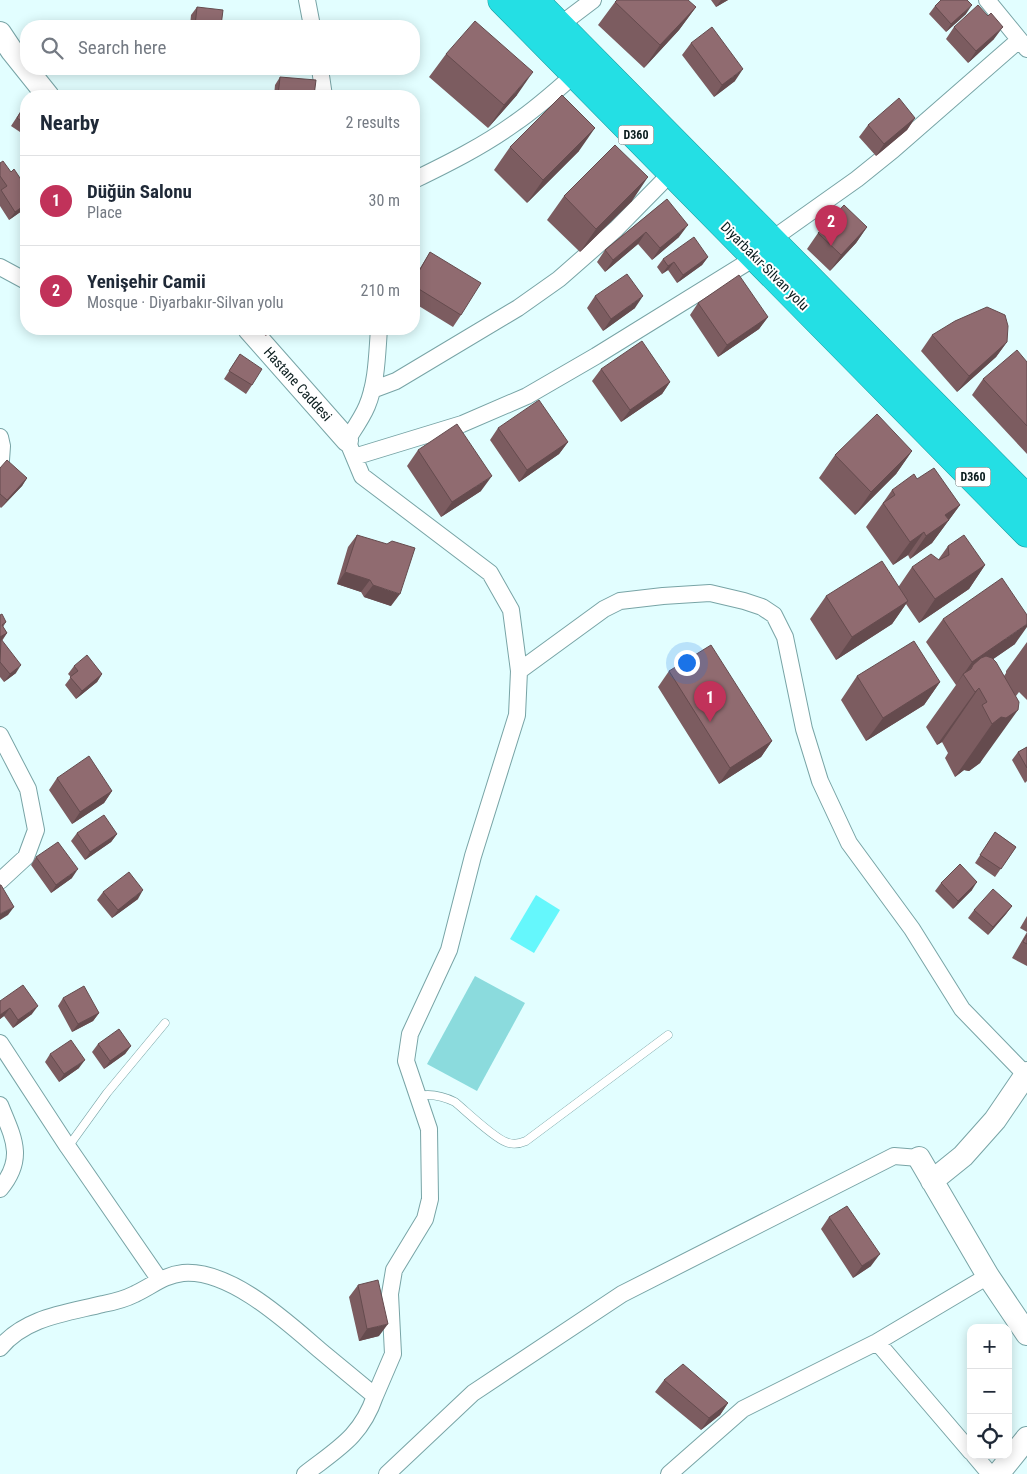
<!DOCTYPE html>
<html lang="en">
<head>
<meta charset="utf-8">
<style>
  :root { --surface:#fff; --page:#f2f2f3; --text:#1f2937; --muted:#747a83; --line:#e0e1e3; --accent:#c1325a }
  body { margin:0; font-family:"Roboto Condensed",sans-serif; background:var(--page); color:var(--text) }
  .controls { position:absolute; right:15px; bottom:15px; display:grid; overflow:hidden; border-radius:10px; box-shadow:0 2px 12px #0003 }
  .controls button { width:45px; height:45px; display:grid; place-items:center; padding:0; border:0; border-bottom:1px solid var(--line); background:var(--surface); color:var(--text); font:25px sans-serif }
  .you { position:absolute; left:686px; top:662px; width:18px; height:18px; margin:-12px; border:4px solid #fff; border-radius:50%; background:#1a73e8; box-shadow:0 0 0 8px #1a73e833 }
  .badge { display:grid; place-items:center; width:32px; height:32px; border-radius:50%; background:var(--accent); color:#fff; font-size:16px; font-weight:700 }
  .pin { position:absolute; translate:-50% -41px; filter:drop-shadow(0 1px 2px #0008) }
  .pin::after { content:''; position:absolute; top:26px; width:18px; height:15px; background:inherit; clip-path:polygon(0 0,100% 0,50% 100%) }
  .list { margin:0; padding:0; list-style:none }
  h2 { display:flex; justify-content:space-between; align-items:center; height:65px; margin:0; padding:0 20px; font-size:21px }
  h2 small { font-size:16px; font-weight:400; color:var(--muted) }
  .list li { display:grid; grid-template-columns:32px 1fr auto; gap:15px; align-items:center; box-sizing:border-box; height:90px; padding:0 20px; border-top:1px solid var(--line) }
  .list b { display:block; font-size:19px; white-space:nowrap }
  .list p { margin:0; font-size:16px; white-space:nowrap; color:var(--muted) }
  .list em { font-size:16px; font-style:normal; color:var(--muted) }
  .icon { flex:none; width:28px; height:28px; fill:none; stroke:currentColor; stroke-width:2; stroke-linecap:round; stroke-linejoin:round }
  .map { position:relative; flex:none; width:1027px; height:1474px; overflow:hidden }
  .search { position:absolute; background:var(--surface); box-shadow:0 2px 12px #0003; left:20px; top:20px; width:400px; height:55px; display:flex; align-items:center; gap:12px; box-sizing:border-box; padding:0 18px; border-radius:20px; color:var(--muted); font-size:19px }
  .panel { position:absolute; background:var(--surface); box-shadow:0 2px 12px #0003; left:20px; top:90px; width:400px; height:245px; border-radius:20px }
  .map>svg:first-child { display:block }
  .green { fill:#8bdbdd }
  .water { fill:#65f7fc }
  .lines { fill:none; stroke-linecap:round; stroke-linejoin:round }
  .lane-casing { stroke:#78a4a6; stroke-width:9 }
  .street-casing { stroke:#78a4a6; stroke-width:18 }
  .secondary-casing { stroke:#78a4a6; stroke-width:24 }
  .highway-casing { stroke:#1b9b9e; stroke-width:29 }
  .lane { stroke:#fff; stroke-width:8 }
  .street { stroke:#fff; stroke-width:16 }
  .secondary { stroke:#fff; stroke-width:22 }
  .highway { stroke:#24dfe4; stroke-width:28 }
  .wall { fill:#7c5c60 }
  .shaded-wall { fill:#654b4e }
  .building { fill:#906b70; stroke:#654b4e }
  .labels { text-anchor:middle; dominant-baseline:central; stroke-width:4; stroke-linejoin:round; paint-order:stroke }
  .shield { fill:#fff; stroke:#546061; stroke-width:1 }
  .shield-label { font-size:12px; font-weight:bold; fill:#0a1c1d }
  .street-label { font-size:14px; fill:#0a1c1d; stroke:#fff }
</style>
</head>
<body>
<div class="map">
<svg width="1027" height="1474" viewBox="0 0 1027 1474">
  <rect width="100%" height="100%" fill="#e2feff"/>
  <!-- green -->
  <path class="green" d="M475 976 525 1003 477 1091 427 1064Z"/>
  <!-- water -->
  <path class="water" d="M536 895 560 910 534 953 510 939Z"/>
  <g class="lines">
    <defs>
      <path id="lane" d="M418 1096C431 1093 443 1096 455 1102 467 1112 494 1138 506 1142 513 1145 519 1144 526 1141L668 1035
        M68 1147 107 1093 165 1023"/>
      <path id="street" d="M307 0 312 26
        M987 0 1027 49
        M560 25 593 0
        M320 69 324 96
        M414 180C449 163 483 146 515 123 537 108 556 91 575 74
        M771 240 857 179 893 150 1019 40
        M0 267 26 281
        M372 390 396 381 518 308 559 279 616 229 672 172
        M0 437 2 446 1 460 0 462
        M354 457 462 424 527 396 596 356 756 257
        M519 671 604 609 620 601 663 596 710 593 744 601 762 607 774 615 785 637 804 729 820 781 849 843 912 929 962 1009 1027 1076
        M0 735 28 789 36 830 26 857 0 881
        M0 1043 68 1147 159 1279
        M0 1105C13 1137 26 1158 0 1189
        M877 1342 971 1452
        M0 1348C25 1317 67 1313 103 1304 114 1302 125 1299 135 1294 152 1286 164 1275 183 1273 231 1269 288 1323 322 1352 340 1367 357 1381 375 1396L393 1354 390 1294 394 1270 425 1219 430 1199 429 1129 406 1061 410 1034 449 950 473 856 517 715 519 671 511 610 490 573 362 476 347 440C354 429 362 418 367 406 377 382 377 354 379 329
        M974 1455 990 1474
        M305 1474C337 1449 361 1437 375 1396
        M387 1474 473 1393 622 1294 894 1156 919 1158
        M669 1474 743 1409 877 1342 988 1276"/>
      <path id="secondary" d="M0 33 12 51 48 96
        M249 329 347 440
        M919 1158 988 1276 1027 1334
        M932 1181 963 1156 995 1120 1027 1073
        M998 1474 1027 1438"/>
      <path id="highway" d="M502 0 1027 533
        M534 0 1027 499"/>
    </defs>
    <!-- lane casing -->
    <use href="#lane" class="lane-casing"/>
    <!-- street casing -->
    <use href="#street" class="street-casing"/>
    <!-- secondary casing -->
    <use href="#secondary" class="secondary-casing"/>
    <!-- highway casing -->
    <use href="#highway" class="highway-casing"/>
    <!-- lane -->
    <use href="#lane" class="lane"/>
    <!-- street -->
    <use href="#street" class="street"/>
    <!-- secondary -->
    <use href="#secondary" class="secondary"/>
    <!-- highway -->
    <use href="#highway" class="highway"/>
  </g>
  <!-- wall -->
  <path class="wall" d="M711 0H728L716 7Z
    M615 2 696 7 679 30 644 68 598 25Z
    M935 6 966 14 946 32 929 14Z
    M197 7 221 26H190L191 15Z
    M988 16 994 39 968 63 946 39 954 27Z
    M691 43 735 81 714 97 682 55Z
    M446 54 517 95 488 128 429 77Z
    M280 77 314 96H274L275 85Z
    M26 103V136L11 126Z
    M915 118 907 130 876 156 859 137 868 125Z
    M510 147 579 151 527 203 494 170Z
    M0 163 26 208 9 220 0 206Z
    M564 196 632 201 580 252 547 220Z
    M667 199 679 237 652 260 638 244 605 272 597 262 605 250Z
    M867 227 856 243 830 271 807 249 818 233Z
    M430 252 461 315 453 327 414 303V278Z
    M708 257 702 265 677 283 668 270 662 274 657 267 663 259Z
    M595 296 635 308 603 331 587 308Z
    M698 303 768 317 759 329 718 357 690 315Z
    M257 329H271L266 336Z
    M932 335 1007 342 996 357 957 392 921 351Z
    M240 354 252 385 246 394 224 379Z
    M1027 362V454L972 395 983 379Z
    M601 369 670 382 662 394 621 422 592 381Z
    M498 428 568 442 559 454 519 482 490 440Z
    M418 450 481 491 441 517 407 466Z
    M912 451 896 474 855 515 819 478 835 455Z
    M0 468 27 478 22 486 1 508 0 507Z
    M917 479 960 505 932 543 910 559 908 555 893 565 866 527 892 490Z
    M357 535 391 606 364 597 361 592 337 584 348 547Z
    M948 546 985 565 969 589 919 623 906 604 892 624 836 660 810 619 826 596 899 586 912 567 938 560Z
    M0 615 6 622 3 627 7 633 2 641 16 673 4 682 0 677Z
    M943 619 1015 644 993 659 1004 676 1006 673V671L1027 642V700L1019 692 1016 696 980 763 969 771 964 770 955 777 945 758 948 753 942 742 937 745 926 727 956 685 926 642Z
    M74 666 102 674 97 682 76 699 65 685 71 677 68 674Z
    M669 671 772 741 761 757 719 784 658 687Z
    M857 676 940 682 924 705 866 741 841 700Z
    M1027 747V781L1025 783 1012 760 1018 752Z
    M57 778 112 791 104 803 72 824 49 790Z
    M995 832 1016 847 995 877 975 863Z
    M77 833 117 834 111 842 85 860 71 841Z
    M36 857 72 878 51 893 31 865Z
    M941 883 972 890 953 909 935 891Z
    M103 892 138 899 112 918 97 900Z
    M1012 906 1006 914 988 935 968 918 974 910Z
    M1027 916V932L1020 928Z
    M1027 932V966L1012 958Z
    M63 998 99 1013 93 1021 72 1032 58 1006Z
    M0 1001 32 1014 13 1028 4 1016 0 1019Z
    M98 1044 131 1046 125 1054 104 1069 92 1052Z
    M50 1054 79 1068 59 1082 45 1062Z
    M829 1217 871 1266 853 1278 821 1229Z
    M358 1285 379 1336 359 1341 349 1297Z
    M664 1380 728 1403 720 1415 701 1430 655 1392Z"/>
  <!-- shaded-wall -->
  <path class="shaded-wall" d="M721 0H728L716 7Z
    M972 5 966 14 946 32 951 24Z
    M696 7 679 30 644 68 660 45Z
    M1003 27 994 39 968 63 976 51Z
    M743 69 735 81 714 97 722 85Z
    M533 72 517 95 488 128 504 105Z
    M915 118 907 130 876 156 884 144Z
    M595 128 579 151 527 203 543 180Z
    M648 177 632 201 580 252 596 229Z
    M26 204V208L9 220 15 212Z
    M688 225 679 237 652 260 660 248Z
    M867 227 856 243 830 271 841 255Z
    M646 232 638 244 605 272 613 260Z
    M708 257 702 265 677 283 683 275Z
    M674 262 668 270 662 274 668 266Z
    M643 296 635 308 603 331 611 319Z
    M768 317 759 329 718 357 727 345Z
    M1007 342 996 357 957 392 969 376Z
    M670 382 662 394 621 422 630 410Z
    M568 442 559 454 519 482 527 470Z
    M912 451 896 474 855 515 871 492Z
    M492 476 481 491 441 517 452 502Z
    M27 478 22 486 1 508 7 500Z
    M960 505 932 543 910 559 926 536 945 515Z
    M924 532 908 555 893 565 910 542Z
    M985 565 969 589 919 623 935 599Z
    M345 572 370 580 361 592 337 584Z
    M373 585 400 594 391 606 364 597Z
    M908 601 892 624 836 660 852 637Z
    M1027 624V627L1015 644 966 678 971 669 973 665 965 676 963 674 956 685 972 662Z
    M7 633 1 641 0 642V637Z
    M21 665 16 673 4 682 10 674Z
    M102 674 97 682 76 699 82 691Z
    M940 682 924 705 866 741 883 718Z
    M979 688 942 742 937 745 975 692Z
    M1018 710 980 763 969 771 964 770 955 777 992 724 1001 717Z
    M772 741 761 757 719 784 730 768Z
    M112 791 104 803 72 824 80 812Z
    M117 834 111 842 85 860 90 852Z
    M78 869 72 878 51 893 56 885Z
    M977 882 972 890 953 909 958 901Z
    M143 890 138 899 112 918 118 910Z
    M1012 906 1006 914 988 935 993 927Z
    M14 907 8 915 0 920V914Z
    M38 1006 32 1014 13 1028 18 1020Z
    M10 1008 4 1016 0 1019V1015Z
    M99 1013 93 1021 72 1032 78 1024Z
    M131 1046 125 1054 104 1069 110 1061Z
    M85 1060 79 1068 59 1082 64 1074Z
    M880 1254 871 1266 853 1278 862 1266Z
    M388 1324 379 1336 359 1341 367 1329Z
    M728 1403 720 1415 701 1430 709 1418Z"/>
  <!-- building -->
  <path class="building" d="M617 0H688L696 7 660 45 615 2Z
    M941 0H967L972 5 951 24 935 6Z
    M978 5 988 16 991 13 1003 27 976 51 954 27Z
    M197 7 223 10 221 26H195Z
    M475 21 533 72 504 105 446 54Z
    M712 27 743 69 722 85 691 43Z
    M280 77 316 80 314 96H278Z
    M84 93 89 96H82Z
    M562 95 595 128 543 180 510 147Z
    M899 98 915 118 884 144 868 125Z
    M26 103V124L17 118Z
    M615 145 648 177 596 229 564 196Z
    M3 161 11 172 14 169 26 187V204L15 212 1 190 7 186 0 176V163Z
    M667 199 688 225 660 248 646 232 613 260 605 250Z
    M844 205 867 227 841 255 818 233Z
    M694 237 708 257 683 275 674 262 668 266 663 259Z
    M430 252 481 283 461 315 414 286V280Z
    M627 274 643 296 611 319 595 296Z
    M739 275 768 317 727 345 698 303Z
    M987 307 1005 315 1008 326 1007 342 969 376 932 335 955 321Z
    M642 341 670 382 630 410 601 369Z
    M1017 350 1027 362V426L983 379Z
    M240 354 262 369 252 385 229 371Z
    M539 400 568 442 527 470 498 428Z
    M877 414 912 451 871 492 835 455Z
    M457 424 492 476 452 502 418 450Z
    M7 460 27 478 7 500 0 494V468Z
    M934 468 960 505 945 515 949 520 926 536 924 532 910 542 883 503 895 495 892 490 914 474 917 479Z
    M357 535 387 544 392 541 415 548 400 594 373 585 370 580 345 572Z
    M964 535 985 565 935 599 912 567 931 554 939 560 949 555 948 546Z
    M882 561 908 601 852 637 826 596Z
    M1002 578 1027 615V624L972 662 943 619Z
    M2 614 6 622 2 625 7 633 0 637V615Z
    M1 639 21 665 10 674 0 662Z
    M914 641 940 682 883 718 857 676Z
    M711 645 772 741 730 768 669 671Z
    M87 655 102 674 82 691 70 677 78 671 74 666Z
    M986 656 992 658 996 662 1019 702 1018 710 1006 718 1001 717 992 724 982 705 987 702 979 688 975 692 963 674 971 669 973 665 981 658Z
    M1027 747V768L1018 752Z
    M89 756 112 791 80 812 57 778Z
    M104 815 117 834 90 852 77 833Z
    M995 832 1016 847 1001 869 980 855Z
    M58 842 78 869 56 885 36 857Z
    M960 864 977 882 958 901 941 883Z
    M129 872 143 890 118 910 103 892Z
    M0 885H1L14 907 0 914Z
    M993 889 1012 906 993 927 974 910Z
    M1027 935V944L1023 942Z
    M23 985 38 1006 18 1020 10 1008 0 1015V1001Z
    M84 986 99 1013 78 1024 63 998Z
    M119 1029 131 1046 110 1061 98 1044Z
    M71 1040 85 1060 64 1074 50 1054Z
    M847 1206 880 1254 862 1266 829 1217Z
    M378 1280 388 1324 367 1329 358 1285Z
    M683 1364 728 1403 709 1418 664 1380Z"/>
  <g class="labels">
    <!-- shield labels -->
    <g class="shield">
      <rect x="618.5" y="125.5" width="35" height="19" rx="4"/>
      <rect x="955.5" y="467.5" width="35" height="19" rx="4"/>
    </g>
    <g class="shield-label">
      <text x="636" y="135">D360</text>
      <text x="973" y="477">D360</text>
    </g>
    <!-- street labels -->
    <g class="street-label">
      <text transform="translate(765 266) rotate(45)">Diyarbakır-Silvan yolu</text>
      <text transform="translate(298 384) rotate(48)">Hastane Caddesi</text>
    </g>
  </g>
</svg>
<div class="controls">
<button>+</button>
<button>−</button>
<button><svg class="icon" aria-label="locate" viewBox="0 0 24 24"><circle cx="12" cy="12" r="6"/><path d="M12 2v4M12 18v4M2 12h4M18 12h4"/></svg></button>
</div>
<div class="you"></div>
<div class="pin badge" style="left:710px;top:722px">1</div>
<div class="pin badge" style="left:831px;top:246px">2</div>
<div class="search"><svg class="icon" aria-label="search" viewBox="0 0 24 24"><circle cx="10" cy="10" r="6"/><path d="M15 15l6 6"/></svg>Search here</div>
<section class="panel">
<h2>Nearby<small>2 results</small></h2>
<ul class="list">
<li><span class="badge">1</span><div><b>Düğün Salonu</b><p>Place</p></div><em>30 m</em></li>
<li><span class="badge">2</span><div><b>Yenişehir Camii</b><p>Mosque · Diyarbakır-Silvan yolu</p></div><em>210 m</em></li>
</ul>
</section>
</div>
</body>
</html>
